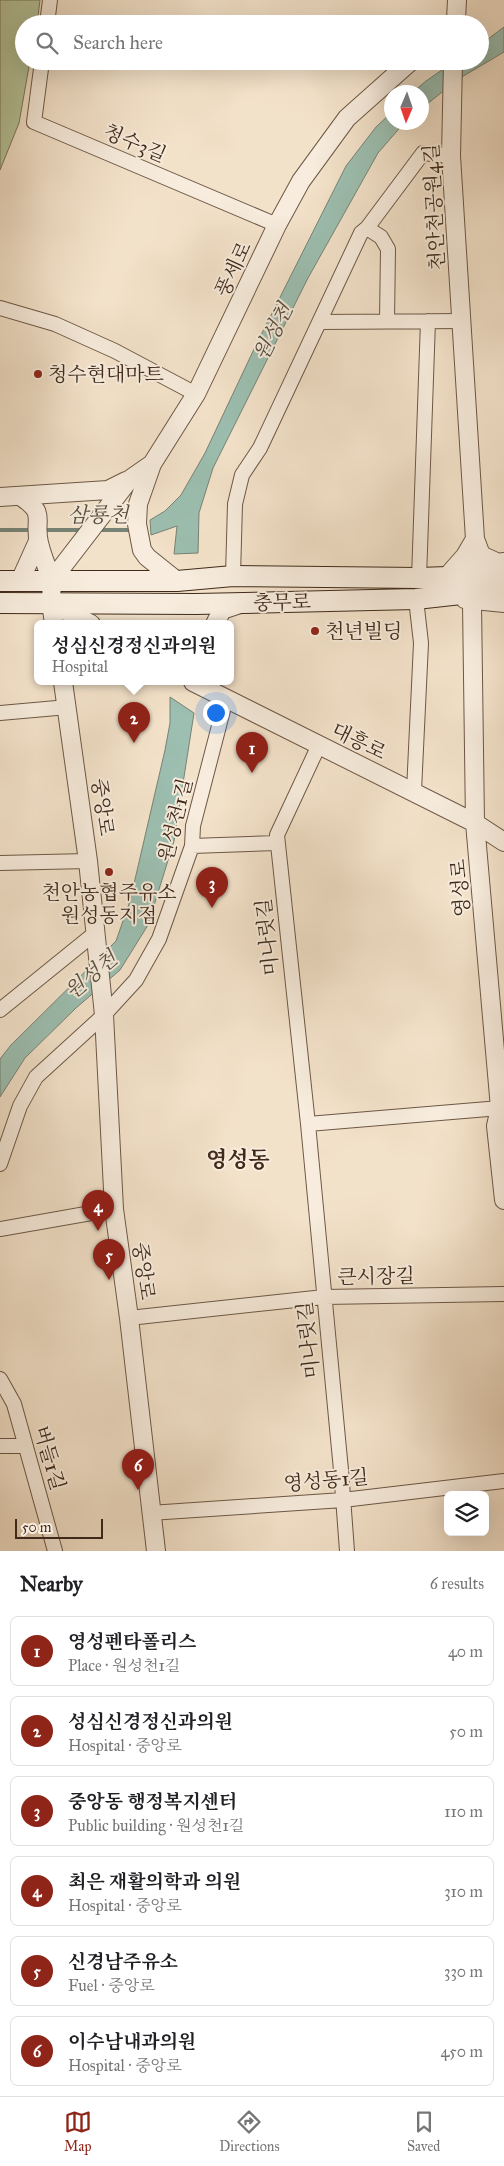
<!DOCTYPE html>
<html lang="en">
<head>
<meta charset="utf-8">
<style>
  :root { --surface:#fff; --page:#f6f6f6; --text:#202124; --muted:#757577; --line:#e0e0e0; --accent:#8f2418 }
  body { margin:0; font-family:"IM FELL Great Primer","Noto Serif KR",serif; background:var(--page); color:var(--text) }
  .controls { position:absolute; right:15px; bottom:15px; display:grid; overflow:hidden; border-radius:8px; box-shadow:0 5px 20px #0002 }
  .controls button { width:45px; height:45px; display:grid; place-items:center; padding:0; border:0; border-bottom:1px solid var(--line); background:var(--surface); color:var(--text); font:25px sans-serif }
  .compass { position:absolute; left:384px; top:85px; width:45px; height:45px; border-radius:50%; background:var(--surface); box-shadow:0 5px 20px #0002; rotate:182deg }
  .scale { position:absolute; left:15px; bottom:12px; width:88px; box-sizing:border-box; padding-left:5px; border:2px solid #402a1a; border-top:0; font-size:14px; line-height:18px; white-space:nowrap; color:#402a1a; -webkit-text-stroke:4px #f7ecdd; paint-order:stroke }
  .you { position:absolute; left:215px; top:712px; width:18px; height:18px; margin:-12px; border:4px solid #fff; border-radius:50%; background:#1a73e8; box-shadow:0 0 0 8px #1a73e833 }
  .badge { display:grid; place-items:center; width:32px; height:32px; border-radius:50%; background:var(--accent); color:#fff; font-size:16px; font-weight:700 }
  .pin { position:absolute; translate:-50% -41px; filter:drop-shadow(0 1px 2px #0008) }
  .pin::after { content:''; position:absolute; top:26px; width:18px; height:15px; background:inherit; clip-path:polygon(0 0,100% 0,50% 100%) }
  .popup { position:absolute; left:34px; top:620px; width:200px; height:65px; box-sizing:border-box; display:grid; place-content:center; border-radius:8px; background:var(--surface); filter:drop-shadow(0 1px 4px #0005); font-size:16px; white-space:nowrap; color:var(--muted) }
  .popup b { font-size:19px; color:var(--text) }
  .popup::after { content:''; position:absolute; left:50%; top:100%; margin-left:-10px; border:10px solid transparent; border-top-color:var(--surface) }
  .list { margin:0; padding:0; list-style:none }
  h2 { display:flex; justify-content:space-between; align-items:center; height:65px; margin:0; padding:0 20px; font-size:21px }
  h2 small { font-size:16px; font-weight:400; color:var(--muted) }
  .list li { display:grid; grid-template-columns:32px 1fr auto; gap:15px; align-items:center; box-sizing:border-box; height:70px; margin:0 10px 10px; padding:0 10px; border:1px solid var(--line); border-radius:8px }
  .list b { display:block; font-size:19px; white-space:nowrap }
  .list p { margin:0; font-size:16px; white-space:nowrap; color:var(--muted) }
  .list em { font-size:16px; font-style:normal; color:var(--muted) }
  .icon { flex:none; width:28px; height:28px; fill:none; stroke:currentColor; stroke-width:2; stroke-linecap:round; stroke-linejoin:round }
  .map { position:relative; flex:none; width:504px; height:1551px; overflow:hidden }
  .search { position:absolute; background:var(--surface); box-shadow:0 5px 20px #0002; left:15px; right:15px; top:15px; height:55px; display:flex; align-items:center; gap:12px; box-sizing:border-box; padding:0 18px; border-radius:28px; color:var(--muted); font-size:19px }
  .sheet { height:545px; background:var(--surface) }
  nav { display:flex; justify-content:space-around; align-items:center; box-sizing:border-box; height:70px; border-top:1px solid var(--line); background:var(--surface); font-size:14px; color:var(--muted) }
  nav a { display:grid; justify-items:center; gap:2px }
  nav .on { color:var(--accent) }
  .map>svg:first-child { display:block }
  .green { fill:#b5c49b; stroke:#7a775a }
  .water { fill:#9cbfb1; stroke:#778375 }
  .lines { fill:none; stroke-linecap:round; stroke-linejoin:round }
  .stream { stroke:#778375; stroke-width:4 }
  .minor-casing { stroke:#6d5846; stroke-width:16 }
  .tertiary-casing { stroke:#6d5846; stroke-width:20 }
  .secondary-casing { stroke:#402a1a; stroke-width:22 }
  .minor { stroke:#f7ecdd; stroke-width:14 }
  .tertiary { stroke:#f7ecdd; stroke-width:18 }
  .secondary { stroke:#f7ecdd; stroke-width:20 }
  .poi-dot { fill:#8f2418; stroke:#f7ecdd; stroke-width:2 }
  .labels { text-anchor:middle; dominant-baseline:central; stroke-width:4; stroke-linejoin:round; paint-order:stroke }
  .street-label { font-size:20px; fill:#402a1a; stroke:#f7ecdd }
  .poi-label { font-size:20px; fill:#402a1a; stroke:#f7ecdd; text-anchor:start }
  .water-label { font-size:21px; font-style:italic; fill:#574f40; stroke:#f7ecdd }
  .quarter-label { font-size:22px; font-weight:bold; fill:#402a1a; stroke:#f7ecdd }
</style>
</head>
<body>
<div class="map">
<svg width="504" height="1551" viewBox="0 0 504 1551">
  <rect width="100%" height="100%" fill="#f3e2ca"/>
  <filter id="stains"><feTurbulence type="fractalNoise" baseFrequency=".004" numOctaves="4"/><feColorMatrix values="0 0 0 0 .2 0 0 0 0 .09 0 0 0 0 .02 0 0 0 .5 -.17"/></filter>
  <radialGradient id="worn" r=".72"><stop offset=".6" stop-color="#630" stop-opacity="0"/><stop offset="1" stop-color="#630" stop-opacity=".3"/></radialGradient>
  <!-- green -->
  <path class="green" d="M0 0H40L37 24H24V61H30L19 123 0 170Z"/>
  <!-- water -->
  <path class="water" d="M504 27V52L460 78 422 108V92H413L426 81 455 61H480V45Z
    M391 113 392 122 404 123 378 153 308 278 213 468 199 513 198 553 174 554 177 526 151 535 150 520 165 511 181 495 205 453 255 347 346 166 376 127Z
    M170 697 194 713 174 841 148 925 120 970 76 1008 25 1058 0 1097V1059L11 1045 116 941 130 901 165 750 170 723Z"/>
  <g class="lines">
    <!-- stream -->
    <path class="stream" d="M0 530H33
      M43 530H83
      M98 530H133"/>
    <defs>
      <path id="minor" d="M47 24 50 0
        M42 61 34 122 277 225
        M367 228 381 237 388 249 387 321
        M0 308 55 324 115 351 196 394
        M320 322 463 321
        M452 572 475 564 504 560
        M233 576 235 504 242 475 260 448 361 233 367 228 423 153 451 156
        M419 578 428 321
        M464 601 504 605
        M0 713 68 707
        M319 745 277 835 308 1124 341 1470 347 1551
        M414 791 421 643 416 599
        M192 846 277 843
        M0 863 88 861
        M0 1010 94 934
        M308 1124 500 1108
        M0 1164 20 1106 36 1077 104 1015 136 980 159 939 192 846 193 826 226 699
        M0 1229 114 1209
        M129 1318 324 1297 504 1294
        M0 1379 14 1404 55 1551
        M0 1446H25
        M150 1513 343 1500 504 1481"/>
      <path id="tertiary" d="M452 24 456 20 457 0
        M453 61 451 156 475 539 481 555 494 561
        M152 464 138 504 137 524 142 550 147 557 177 581
        M20 496C48 514 33 519 39 543 42 556 47 568 52 580
        M0 497 108 490 126 481
        M450 573 465 556 475 539
        M20 581 38 541
        M51 603 91 624
        M472 603 475 823 500 1108 496 1126 504 1200
        M54 624 51 602 52 580 129 480 152 464 196 394 277 225 301 181 347 118 411 61
        M215 624 222 610 240 604
        M63 682 88 861 104 1015 114 1209 129 1318 156 1551
        M193 682 475 823 504 842"/>
      <path id="secondary" d="M0 581H177L233 576 419 578 504 575
        M0 603 196 604 416 599 479 592H504"/>
    </defs>
    <!-- minor casing -->
    <use href="#minor" class="minor-casing"/>
    <!-- tertiary casing -->
    <use href="#tertiary" class="tertiary-casing"/>
    <!-- secondary casing -->
    <use href="#secondary" class="secondary-casing"/>
    <!-- minor -->
    <use href="#minor" class="minor"/>
    <!-- tertiary -->
    <use href="#tertiary" class="tertiary"/>
    <!-- secondary -->
    <use href="#secondary" class="secondary"/>
  </g>
  <!-- markers -->
  <g class="poi-dot">
    <circle cx="38" cy="374" r="5"/>
    <circle cx="315" cy="631" r="5"/>
    <circle cx="109" cy="872" r="5"/>
  </g>
  <g class="labels">
    <!-- street labels -->
    <g class="street-label">
      <text transform="translate(135 143) rotate(23)">청수3길</text>
      <text transform="translate(434 207) rotate(-93)">천안천공원4길</text>
      <text transform="translate(233 269) rotate(-65)">풍세로</text>
      <text transform="translate(282 602) rotate(-1)">충무로</text>
      <text transform="translate(359 741) rotate(26)">대흥로</text>
      <text transform="translate(103 807) rotate(82)">중앙로</text>
      <text transform="translate(175 820) rotate(-76)">원성천1길</text>
      <text transform="translate(460 888) rotate(-95)">영성로</text>
      <text transform="translate(267 937) rotate(-96)">미나릿길</text>
      <text transform="translate(144 1271) rotate(82)">중앙로</text>
      <text transform="translate(376 1276) rotate(-1)">큰시장길</text>
      <text transform="translate(308 1340) rotate(-96)">미나릿길</text>
      <text transform="translate(50 1458) rotate(74)">버들1길</text>
      <text transform="translate(326 1480) rotate(-5)">영성동1길</text>
    </g>
    <!-- poi labels -->
    <g class="poi-label">
      <text x="48" y="374">청수현대마트</text>
      <text x="325" y="631">천년빌딩</text>
      <text x="109" y="892" text-anchor="middle">천안농협주유소<tspan x="109" dy="23">원성동지점</tspan></text>
    </g>
    <!-- water labels -->
    <g class="water-label">
      <text transform="translate(273 332) rotate(-63)">원성천</text>
      <text x="98" y="515">삼룡천</text>
      <text transform="translate(91 975) rotate(-40)">원성천</text>
    </g>
    <!-- quarter labels -->
    <g class="quarter-label">
      <text x="238" y="1159">영성동</text>
    </g>
  </g>
  <rect width="100%" height="100%" filter="url(#stains)"/>
  <rect width="100%" height="100%" fill="url(#worn)"/>
</svg>
<div class="controls">
<button><svg class="icon" aria-label="layers" viewBox="0 0 24 24"><path d="M12 4l9 5-9 5-9-5zM3 14l9 5 9-5"/></svg></button>
</div>
<svg class="compass" viewBox="-18 -18 36 36"><path d="M0-13l5 13h-10z" fill="#e53935"/><path d="M0 13l5-13h-10z" fill="#757577"/></svg>
<div class="scale">50 m</div>
<div class="you"></div>
<div class="pin badge" style="left:252px;top:773px">1</div>
<div class="pin badge" style="left:134px;top:743px">2</div>
<div class="popup"><b>성심신경정신과의원</b>Hospital</div>
<div class="pin badge" style="left:212px;top:908px">3</div>
<div class="pin badge" style="left:98px;top:1231px">4</div>
<div class="pin badge" style="left:109px;top:1280px">5</div>
<div class="pin badge" style="left:138px;top:1490px">6</div>
<div class="search"><svg class="icon" aria-label="search" viewBox="0 0 24 24"><circle cx="10" cy="10" r="6"/><path d="M15 15l6 6"/></svg>Search here</div>
</div>
<section class="sheet">
<h2>Nearby<small>6 results</small></h2>
<ul class="list">
<li><span class="badge">1</span><div><b>영성펜타폴리스</b><p>Place · 원성천1길</p></div><em>40 m</em></li>
<li><span class="badge">2</span><div><b>성심신경정신과의원</b><p>Hospital · 중앙로</p></div><em>50 m</em></li>
<li><span class="badge">3</span><div><b>중앙동 행정복지센터</b><p>Public building · 원성천1길</p></div><em>110 m</em></li>
<li><span class="badge">4</span><div><b>최은 재활의학과 의원</b><p>Hospital · 중앙로</p></div><em>310 m</em></li>
<li><span class="badge">5</span><div><b>신경남주유소</b><p>Fuel · 중앙로</p></div><em>330 m</em></li>
<li><span class="badge">6</span><div><b>이수남내과의원</b><p>Hospital · 중앙로</p></div><em>450 m</em></li>
</ul>
</section>
<nav>
<a class="on"><svg class="icon" aria-label="map" viewBox="0 0 24 24"><path d="M3 6l6-2 6 2 6-2v14l-6 2-6-2-6 2zM9 4v14M15 6v14"/></svg>Map</a>
<a><svg class="icon" aria-label="directions" viewBox="0 0 24 24"><path d="M12 3l9 9-9 9-9-9zM9 14v-3h6M13 9l2 2-2 2"/></svg>Directions</a>
<a><svg class="icon" aria-label="saved" viewBox="0 0 24 24"><path d="M7 4h10v16l-5-4-5 4z"/></svg>Saved</a>
</nav>
</body>
</html>
